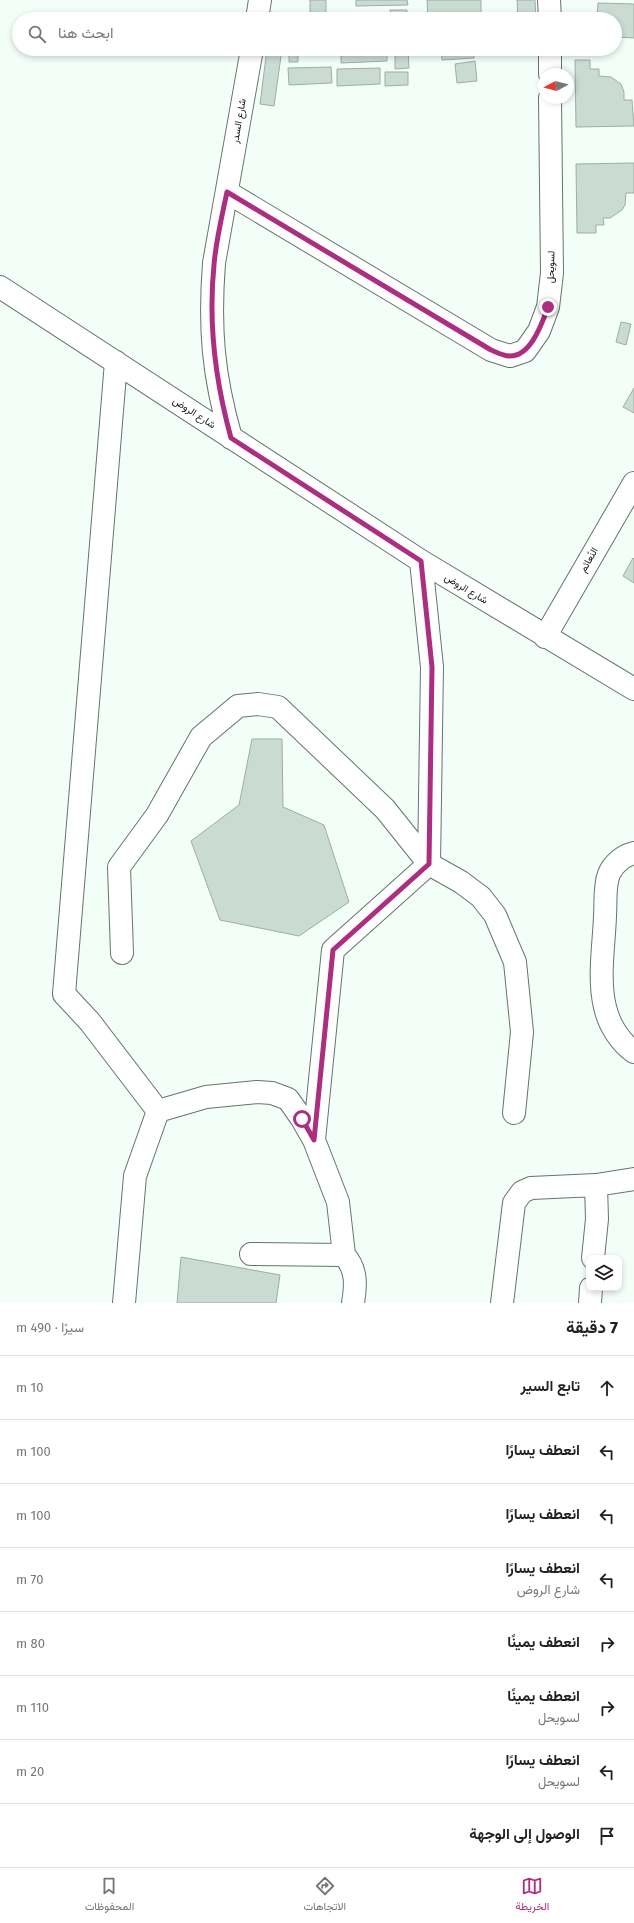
<!DOCTYPE html>
<html lang="ar">
<head>
<meta charset="utf-8">
<style>
  :root { --surface:#fff; --page:#f6f6f6; --text:#222; --muted:#767676; --line:#e0e0e0; --accent:#ab2e80 }
  body { margin:0; font-family:"Fira Sans",Vazirmatn,sans-serif; background:var(--page); color:var(--text); direction:rtl }
  .controls { position:absolute; right:12px; bottom:12px; display:grid; overflow:hidden; border-radius:8px; box-shadow:0 2px 6px #0003 }
  .controls button { width:36px; height:36px; display:grid; place-items:center; padding:0; border:0; border-bottom:1px solid var(--line); background:var(--surface); color:var(--text); font:20px sans-serif }
  .compass { position:absolute; left:538px; top:68px; width:36px; height:36px; border-radius:50%; background:var(--surface); box-shadow:0 2px 6px #0003; rotate:263deg }
  .stop { position:absolute; width:12px; height:12px; margin:-9px; border:3px solid #ab2e80; border-radius:50%; background:#fff }
  .stop.end { background:#ab2e80; border-color:#fff; box-shadow:0 1px 4px #0008 }
  .list { margin:0; padding:0; list-style:none }
  h2 { display:flex; justify-content:space-between; align-items:center; height:52px; margin:0; padding:0 16px; font-size:17px }
  h2 small { font-size:13px; font-weight:400; color:var(--muted) }
  .list li { display:grid; grid-template-columns:26px 1fr auto; gap:12px; align-items:center; box-sizing:border-box; height:64px; padding:0 16px; border-top:1px solid var(--line) }
  .list b { display:block; font-size:15px; white-space:nowrap }
  .list p { margin:0; font-size:13px; white-space:nowrap; color:var(--muted) }
  .list em { font-size:13px; font-style:normal; color:var(--muted) }
  .icon { flex:none; width:22px; height:22px; fill:none; stroke:currentColor; stroke-width:2; stroke-linecap:round; stroke-linejoin:round }
  .map { position:relative; flex:none; width:634px; height:1303px; overflow:hidden; direction:ltr }
  .search { position:absolute; background:var(--surface); box-shadow:0 2px 6px #0003; left:12px; right:12px; top:12px; height:44px; display:flex; align-items:center; gap:10px; box-sizing:border-box; padding:0 14px; border-radius:22px; color:var(--muted); font-size:15px }
  .sheet { height:564px; background:var(--surface) }
  nav { display:flex; justify-content:space-around; align-items:center; box-sizing:border-box; height:56px; border-top:1px solid var(--line); background:var(--surface); font-size:11px; color:var(--muted) }
  nav a { display:grid; justify-items:center; gap:2px }
  nav .on { color:var(--accent) }
  .map>svg:first-child { display:block }
  .building { fill:#c9dbd2; stroke:#9caea6 }
  .lines { fill:none; stroke-linecap:round; stroke-linejoin:round }
  .minor-casing { stroke:#64756d; stroke-width:24 }
  .minor { stroke:#fff; stroke-width:22 }
  .route { stroke:#ab2e80; stroke-width:5 }
  .labels { text-anchor:middle; dominant-baseline:central; stroke-width:3; stroke-linejoin:round; paint-order:stroke }
  .street-label { font-size:10px; fill:#0a100d; stroke:#fff }
</style>
</head>
<body>
<div class="map">
<svg width="634" height="1303" viewBox="0 0 634 1303">
  <rect width="100%" height="100%" fill="#f3fef8"/>
  <!-- building -->
  <path class="building" d="M310 0H326V15H310Z
    M356 0H407L408 5 356 6Z
    M427 0H481V19H428Z
    M517 0H535L536 19H518Z
    M598 3 634 4V38L615 37V19H597Z
    M390 10H407V19H391Z
    M271 12 283 15 282 19H270Z
    M382 15V19H335V16Z
    M267 49H282L274 106 260 104Z
    M341 49H387V61L341 63Z
    M395 49H408L409 68 395 69Z
    M441 49H474V58L442 60Z
    M298 51V62H289V52Z
    M575 60H590V69H599V76L611 77 621 84 624 92V100H632L634 126 576 127Z
    M475 61 477 81 457 83 455 64Z
    M331 67 332 83 289 85 288 68Z
    M380 68V84L337 86V69Z
    M385 72H408V85L385 86Z
    M634 163V193H626L625 205 622 210 610 218H603L604 225H596V233H577L576 164Z
    M621 322 631 324 626 345 616 342Z
    M634 388V413L623 407Z
    M633 558 634 559V583L623 576Z
    M252 739H282L283 807 324 825 349 902 299 936 220 920 191 841 239 805Z
    M181 1257 280 1275 276 1303H177Z"/>
  <g class="lines">
    <defs>
      <path id="minor" d="M549 0 550 19
        M257 19 260 0
        M550 49V74
        M227 192 491 350 510 356 525 351 539 331 548 307 552 273 550 98
        M0 287 421 561 634 689
        M116 362 64 994 90 1022 158 1111 135 1176 124 1303
        M231 438C213 375 209 328 214 263L252 49
        M421 561 432 667 429 864 461 882 481 897 495 915 515 962 522 1032 514 1113
        M545 637 634 483
        M634 853C624 855 613 864 609 874 604 886 606 903 605 916 604 945 598 978 605 1007 609 1025 620 1042 634 1052
        M122 953 119 867 157 815 201 737 238 706 258 704 278 707 385 809 429 864 333 950 314 1140
        M158 1111 206 1097 257 1092 272 1093 288 1099 302 1119 314 1140 338 1202 344 1255
        M251 1254 344 1255C357 1269 356 1285 353 1303
        M593 1258 597 1219 596 1185
        M502 1303 514 1203 522 1192 531 1188 596 1185 634 1179
        M590 1303 591 1288"/>
    </defs>
    <!-- minor casing -->
    <use href="#minor" class="minor-casing"/>
    <!-- minor -->
    <use href="#minor" class="minor"/>
  </g>
  <g class="lines">
    <!-- route -->
    <path class="route" d="M302 1119 314 1140 333 950 429 864 432 667 421 561 231 438C215 380 208 324 214 265 216 240 222 216 227 192L491 350C496 352 504 356 509 356 531 357 542 323 548 307"/>
  </g>
  <g class="labels">
    <!-- street labels -->
    <g class="street-label">
      <text transform="translate(239 121) rotate(-80)">شارع السدر</text>
      <text transform="translate(551 267) rotate(-88)">لسويحل</text>
      <text transform="translate(194 413) rotate(33)">شارع الروض</text>
      <text transform="translate(589 560) rotate(-60)">النًعائم</text>
      <text transform="translate(466 589) rotate(31)">شارع الروض</text>
    </g>
  </g>
</svg>
<div class="controls">
<button><svg class="icon" aria-label="layers" viewBox="0 0 24 24"><path d="M12 4l9 5-9 5-9-5zM3 14l9 5 9-5"/></svg></button>
</div>
<svg class="compass" viewBox="-18 -18 36 36"><path d="M0-13l5 13h-10z" fill="#e53935"/><path d="M0 13l5-13h-10z" fill="#767676"/></svg>
<div class="stop" style="left:302px;top:1119px"></div>
<div class="stop end" style="left:548px;top:307px"></div>
<div class="search"><svg class="icon" aria-label="search" viewBox="0 0 24 24"><circle cx="10" cy="10" r="6"/><path d="M15 15l6 6"/></svg>ابحث هنا</div>
</div>
<section class="sheet">
<h2>7 دقيقة<small>سيرًا · 490 m</small></h2>
<ul class="list">
<li><svg class="icon" aria-label="ahead" viewBox="0 0 24 24"><path d="M12 20V5M6 11l6-6 6 6"/></svg><div><b>تابع السير</b></div><em>10 m</em></li>
<li><svg class="icon" aria-label="left" viewBox="0 0 24 24"><path d="M17 20v-9H6M10 6l-5 5 5 5"/></svg><div><b>انعطف يسارًا</b></div><em>100 m</em></li>
<li><svg class="icon" aria-label="left" viewBox="0 0 24 24"><path d="M17 20v-9H6M10 6l-5 5 5 5"/></svg><div><b>انعطف يسارًا</b></div><em>100 m</em></li>
<li><svg class="icon" aria-label="left" viewBox="0 0 24 24"><path d="M17 20v-9H6M10 6l-5 5 5 5"/></svg><div><b>انعطف يسارًا</b><p>شارع الروض</p></div><em>70 m</em></li>
<li><svg class="icon" aria-label="right" viewBox="0 0 24 24"><path d="M7 20v-9h11M14 6l5 5-5 5"/></svg><div><b>انعطف يمينًا</b></div><em>80 m</em></li>
<li><svg class="icon" aria-label="right" viewBox="0 0 24 24"><path d="M7 20v-9h11M14 6l5 5-5 5"/></svg><div><b>انعطف يمينًا</b><p>لسويحل</p></div><em>110 m</em></li>
<li><svg class="icon" aria-label="left" viewBox="0 0 24 24"><path d="M17 20v-9H6M10 6l-5 5 5 5"/></svg><div><b>انعطف يسارًا</b><p>لسويحل</p></div><em>20 m</em></li>
<li><svg class="icon" aria-label="arrive" viewBox="0 0 24 24"><path d="M6 21V4h12l-3 4 3 4H6"/></svg><div><b>الوصول إلى الوجهة</b></div></li>
</ul>
</section>
<nav>
<a class="on"><svg class="icon" aria-label="map" viewBox="0 0 24 24"><path d="M3 6l6-2 6 2 6-2v14l-6 2-6-2-6 2zM9 4v14M15 6v14"/></svg>الخريطة</a>
<a><svg class="icon" aria-label="directions" viewBox="0 0 24 24"><path d="M12 3l9 9-9 9-9-9zM9 14v-3h6M13 9l2 2-2 2"/></svg>الاتجاهات</a>
<a><svg class="icon" aria-label="saved" viewBox="0 0 24 24"><path d="M7 4h10v16l-5-4-5 4z"/></svg>المحفوظات</a>
</nav>
</body>
</html>
